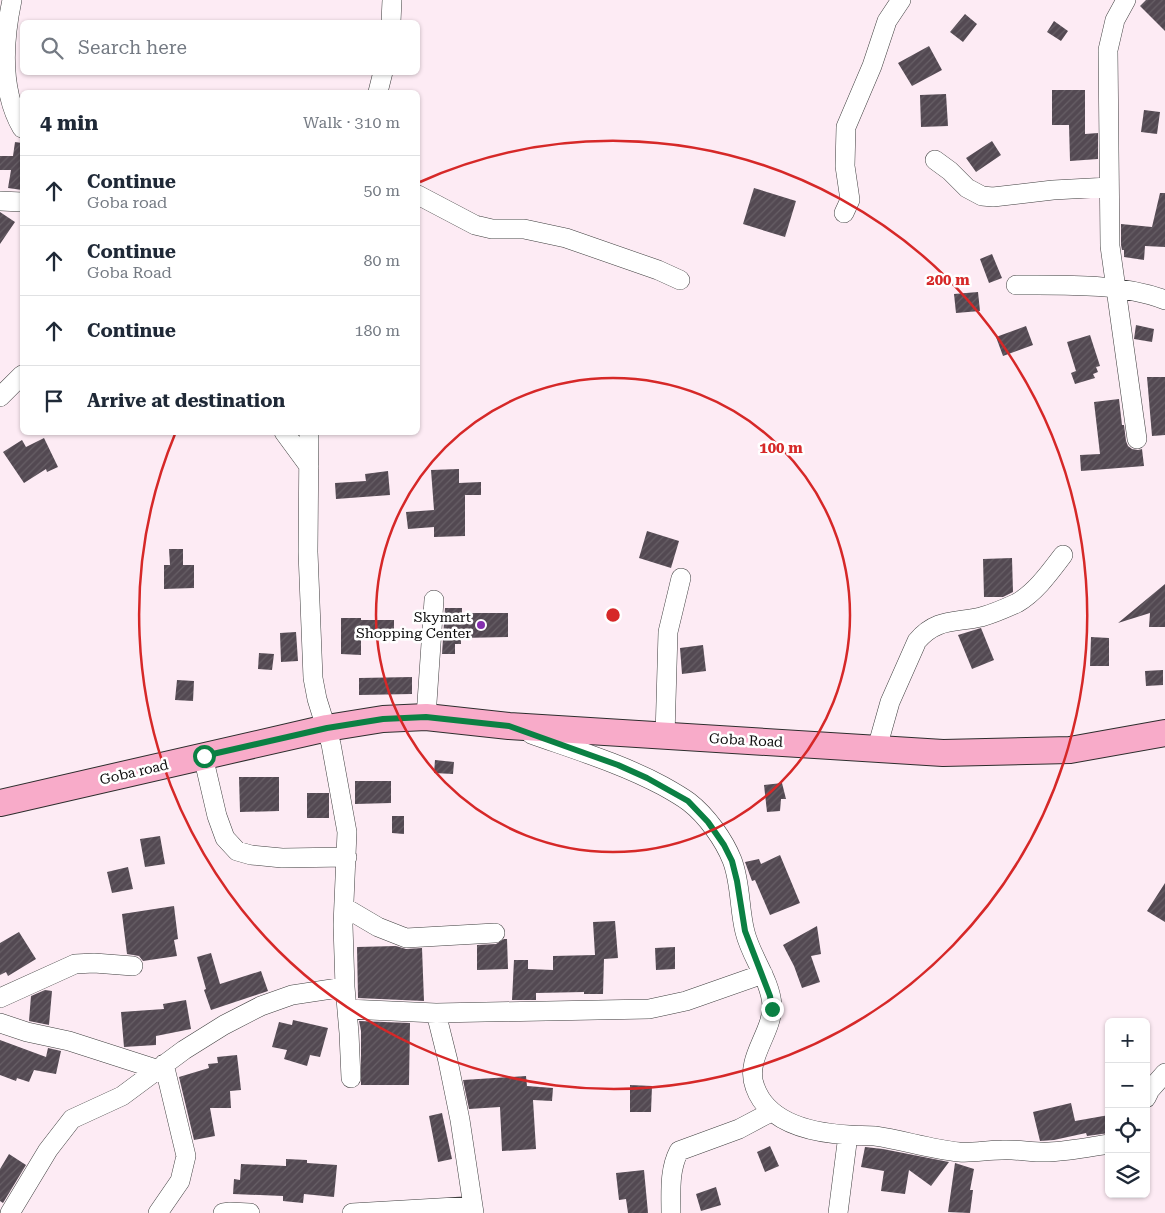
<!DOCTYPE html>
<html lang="en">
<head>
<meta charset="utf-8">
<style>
  :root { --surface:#fff; --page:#f2f2f3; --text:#1f2937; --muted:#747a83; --line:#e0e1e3 }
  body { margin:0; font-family:"Roboto Serif",serif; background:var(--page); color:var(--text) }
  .controls { position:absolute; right:15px; bottom:15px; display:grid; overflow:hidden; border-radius:8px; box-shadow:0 1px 4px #0004 }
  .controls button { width:45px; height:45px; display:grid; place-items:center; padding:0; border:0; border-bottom:1px solid var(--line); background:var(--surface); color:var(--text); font:25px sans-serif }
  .stop { position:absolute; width:15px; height:15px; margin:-11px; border:4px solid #0b8043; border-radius:50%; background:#fff }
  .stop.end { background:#0b8043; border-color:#fff; box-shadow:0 1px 5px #0008 }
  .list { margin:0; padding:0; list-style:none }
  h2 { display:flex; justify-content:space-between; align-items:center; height:65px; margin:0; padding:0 20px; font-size:21px }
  h2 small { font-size:16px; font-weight:400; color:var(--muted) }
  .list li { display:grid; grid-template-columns:32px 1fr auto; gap:15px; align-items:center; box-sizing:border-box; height:70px; padding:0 20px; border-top:1px solid var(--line) }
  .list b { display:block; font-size:19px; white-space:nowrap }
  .list p { margin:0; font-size:16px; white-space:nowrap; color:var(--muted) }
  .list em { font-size:16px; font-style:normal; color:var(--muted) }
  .icon { flex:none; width:28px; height:28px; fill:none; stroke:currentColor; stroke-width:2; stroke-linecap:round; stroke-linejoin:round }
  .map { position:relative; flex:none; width:1165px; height:1213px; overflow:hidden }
  .search { position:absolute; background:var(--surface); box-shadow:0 1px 4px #0004; left:20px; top:20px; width:400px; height:55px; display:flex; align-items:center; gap:12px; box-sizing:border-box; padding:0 18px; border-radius:8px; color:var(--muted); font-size:19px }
  .panel { position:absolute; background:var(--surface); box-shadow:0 1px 4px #0004; left:20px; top:90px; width:400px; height:345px; border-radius:8px }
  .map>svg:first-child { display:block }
  .building { fill:url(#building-hatch) }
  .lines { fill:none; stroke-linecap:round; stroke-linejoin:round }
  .street-casing { stroke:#3e3e3e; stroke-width:20 }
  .secondary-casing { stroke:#2d2d2d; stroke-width:28 }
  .street { stroke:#fff; stroke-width:19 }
  .secondary { stroke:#f8abc9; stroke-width:26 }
  .route { stroke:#0b8043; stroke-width:6 }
  .ring { fill:none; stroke:#d62828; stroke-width:2.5 }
  .poi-dot { fill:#8430ae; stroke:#fff; stroke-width:2 }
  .labels { text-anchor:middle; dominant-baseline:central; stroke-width:5; stroke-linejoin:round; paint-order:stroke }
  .poi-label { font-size:14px; fill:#0b0b0b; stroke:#fff; text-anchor:end }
  .street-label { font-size:14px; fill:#0b0b0b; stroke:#fff }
  .centre { fill:#d62828; stroke:#fff; stroke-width:2.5 }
  .ring-label { font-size:15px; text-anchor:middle; font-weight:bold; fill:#d62828; stroke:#fff; stroke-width:5; stroke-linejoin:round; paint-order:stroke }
</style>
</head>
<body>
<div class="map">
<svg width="1165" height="1213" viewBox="0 0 1165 1213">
  <defs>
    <pattern id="building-hatch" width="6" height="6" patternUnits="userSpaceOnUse" patternTransform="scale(1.25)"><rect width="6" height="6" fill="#534952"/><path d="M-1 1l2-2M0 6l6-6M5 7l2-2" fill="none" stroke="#675f66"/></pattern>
  </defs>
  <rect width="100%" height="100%" fill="#fdebf4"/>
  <!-- building -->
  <path class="building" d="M1146 0H1165V31L1140 6Z
    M965 14 977 24 963 42 950 32Z
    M1054 21 1068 31 1061 41 1047 32Z
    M929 46 942 70 912 86 898 63Z
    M1052 90H1085V134L1098 133V159L1070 161 1069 125H1052Z
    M946 94 948 126 921 127 920 95Z
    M1144 110 1160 112 1157 134 1141 132Z
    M992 141 1001 155 976 172 966 158Z
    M15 142 22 143V190L8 188 11 170H0V156H13Z
    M754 188 796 201 785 237 743 224Z
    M1160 193H1165V247L1145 246 1144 260 1124 257V250H1122L1121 245V224L1152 227Z
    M0 212 15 222 0 244Z
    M992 254 1002 278 989 283 980 259Z
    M978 292 980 311 956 313 954 294Z
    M1136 325 1154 329 1152 342 1134 339Z
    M1026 326 1033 345 1003 356 996 337Z
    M1090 335 1100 366 1096 367 1098 372 1093 374 1095 378 1075 384 1071 373 1076 371 1067 342Z
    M1147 377H1165V435L1152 436Z
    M1119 399 1122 425H1124L1126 441 1128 446 1132 449 1138 450 1142 449 1144 466 1081 471 1080 455 1100 454 1094 402Z
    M44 438 58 467 47 472 46 469 24 483 3 452 22 440 26 447Z
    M459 469V483L481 482V495H465V536L434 537V527L408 529 406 512 434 510 431 470Z
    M388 471 390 495 336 499 335 483 366 481 365 474Z
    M647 531 679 541 671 568 639 558Z
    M169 549H183V565H194V588L164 589V565H170Z
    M1012 558 1013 592 1003 597H984L983 559Z
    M1165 584V627H1149L1150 613 1118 623Z
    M445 608H462V613H508V637L461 638V644H455V654H442Z
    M341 618H361V620H394V633H361V655L341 654Z
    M981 628 994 660 972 669 958 635Z
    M296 632 298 661 281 662 280 633Z
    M1091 637 1109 638V666H1090Z
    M703 645 706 671 682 674 680 648Z
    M259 653 274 654 272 670 258 669Z
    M1163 670V685L1146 686 1145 671Z
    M412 677V694L359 695V678Z
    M177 680 194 681 193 701 175 700Z
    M435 760 454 762 453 774 434 773Z
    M239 777H279V811L240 812Z
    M355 781H391V803L355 804Z
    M782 783 786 799H781L780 811 767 812 764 785Z
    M307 793H329V818H307Z
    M392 816H404V834L392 833Z
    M160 836 165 864 145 867 140 839Z
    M780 855 800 903 770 915 755 880 752 881 745 862 759 859 761 864Z
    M128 867 133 889 112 893 107 872Z
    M1165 883V922L1147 911Z
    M174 906 178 939 174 940 177 956 143 961 139 956 127 954 122 914Z
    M615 921 618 958 604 959 603 994H584V992L536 993V1000H512L514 960H528V969L553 970V956L595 955 593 922Z
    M817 926 821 954 811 956 820 982 802 988 794 966 783 945Z
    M19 932 36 959 8 976 6 972 0 975V943Z
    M504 939H507L508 969 477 970V945L496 944Z
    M396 946 406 949 422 948 424 1001 358 998 357 947Z
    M675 947V969L656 970 655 948Z
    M211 953 220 984 261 971 268 991 211 1010 204 990 206 989 197 957Z
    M45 990 52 991 49 1025 29 1021 31 996Z
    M186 1000 191 1029 156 1036V1045L124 1047 121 1012 164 1009 163 1004Z
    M293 1020 328 1028 320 1057 310 1055 307 1066 284 1059 287 1050 272 1047 279 1022 292 1025Z
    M359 1021 410 1023 409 1085H361V1031Z
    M0 1040 46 1057 48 1048 61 1051 56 1074 34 1070 29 1082 17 1078 16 1081 0 1075Z
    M237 1055 241 1090 230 1091 231 1108H210L215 1136 194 1140 179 1077 209 1068 208 1064 218 1063 217 1057Z
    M526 1076 527 1086 553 1088 552 1101 533 1100 536 1149 502 1151 500 1107 469 1109 463 1080Z
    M630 1085 652 1086 651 1112H630Z
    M1071 1103 1075 1121 1109 1115V1133L1087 1136 1086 1133 1054 1140 1040 1141 1033 1112Z
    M442 1113 452 1159 438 1162 429 1116Z
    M770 1146 779 1166 765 1172 757 1152Z
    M865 1147 883 1149 949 1162 931 1186 909 1170 905 1194 881 1191 884 1171 861 1167Z
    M9 1154 26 1165 3 1203 0 1201V1169Z
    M286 1159 307 1160V1163L337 1165 334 1197 304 1194 303 1203 283 1201V1196L233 1194 234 1179 240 1180 241 1164 286 1166Z
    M955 1163 974 1169 970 1190H973L970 1213 948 1212Z
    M644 1170 648 1213H628L626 1199 619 1200 616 1173Z
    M716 1187 721 1205 701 1211 696 1194Z"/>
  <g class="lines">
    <defs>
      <path id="street" d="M12 0C3 43 0 90 22 128
        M1126 0 1115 20 1108 50 1110 246 1137 439
        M391 22 392 0
        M378 92 383 72
        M935 160 950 171 967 188 982 196 993 197 1053 190 1109 187
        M418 195 475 225 492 229H524L566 238 658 270 680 280
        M0 201 22 202
        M844 213 850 200 845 166 846 127 872 66 887 21 901 0
        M1016 285C1063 285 1122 283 1165 300
        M0 397 22 375
        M284 432 309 466
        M309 432 308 552 313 678 317 699 331 744 347 832 343 925 345 987 349 1033 351 1078
        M426 717 434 600
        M531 734C576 750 622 764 663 786 672 791 681 796 689 802 707 816 724 840 732 860 741 883 739 909 745 932 751 957 770 979 772 1005 773 1033 744 1059 755 1087 768 1124 814 1133 849 1135 857 1136 866 1135 875 1136 903 1140 930 1149 959 1152 974 1153 987 1150 1002 1150 1018 1149 1033 1153 1049 1152 1069 1151 1089 1147 1109 1144
        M665 736 668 632 681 578
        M877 748 890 702 917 641C936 618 955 623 981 617 992 614 1006 608 1017 603 1036 592 1050 572 1063 555
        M203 756 217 816 225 838 237 851 251 855 282 858 347 857
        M344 907 378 927 406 938 495 933
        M0 998 75 964 94 963 133 966
        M347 1009 436 1013 649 1009 686 1001 763 974
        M436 1013 448 1061 460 1120 474 1213
        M0 1023 27 1032 69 1041 156 1069
        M1146 1098 1150 1090 1165 1073
        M10 1213 48 1150 72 1119 122 1096 184 1050 224 1025 261 1006 292 995 345 987
        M158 1213 180 1181 186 1156 164 1064
        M223 1213 230 1212 250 1213
        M352 1213 473 1206
        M671 1213C671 1192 669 1170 679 1151L739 1129 771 1112
        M838 1213 848 1135"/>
      <path id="secondary" d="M0 803 327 728 383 719 426 717 509 726 943 753 1070 750 1165 733"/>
    </defs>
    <!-- street casing -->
    <use href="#street" class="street-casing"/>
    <!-- secondary casing -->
    <use href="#secondary" class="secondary-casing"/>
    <!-- street -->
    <use href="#street" class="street"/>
    <!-- secondary -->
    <use href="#secondary" class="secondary"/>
  </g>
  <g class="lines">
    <!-- route -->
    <path class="route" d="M204 756 327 728 383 719 426 717 509 726 618 765 647 778 688 801 708 822 724 845 732 861 737 881 745 931 770 996 772 1009"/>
  </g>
  <!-- distance rings -->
  <g class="ring">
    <circle cx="613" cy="615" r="237"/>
    <path d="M420 182A474 474 0 1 1 175 434"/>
  </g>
  <!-- markers -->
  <circle class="poi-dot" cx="481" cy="625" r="5"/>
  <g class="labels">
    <!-- poi labels -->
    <g class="poi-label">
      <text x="471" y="617">Skymart<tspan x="471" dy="16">Shopping Center</tspan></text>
    </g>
    <!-- street labels -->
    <g class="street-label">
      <text transform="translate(746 740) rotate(3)">Goba Road</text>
      <text transform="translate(134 772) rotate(-13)">Goba road</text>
    </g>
  </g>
  <circle cx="613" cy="615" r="8" class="centre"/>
  <g class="ring-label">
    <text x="948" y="285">200 m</text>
    <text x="781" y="453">100 m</text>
  </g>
</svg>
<div class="controls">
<button>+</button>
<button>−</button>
<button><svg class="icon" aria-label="locate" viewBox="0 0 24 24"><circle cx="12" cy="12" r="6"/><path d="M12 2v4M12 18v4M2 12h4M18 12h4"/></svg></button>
<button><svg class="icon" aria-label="layers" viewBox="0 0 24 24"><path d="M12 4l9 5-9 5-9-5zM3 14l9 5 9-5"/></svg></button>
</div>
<div class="stop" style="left:204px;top:756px"></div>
<div class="stop end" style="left:772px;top:1009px"></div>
<div class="search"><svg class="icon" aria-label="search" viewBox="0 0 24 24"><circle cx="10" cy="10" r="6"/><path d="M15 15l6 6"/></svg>Search here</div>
<section class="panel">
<h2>4 min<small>Walk · 310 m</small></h2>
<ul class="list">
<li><svg class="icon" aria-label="ahead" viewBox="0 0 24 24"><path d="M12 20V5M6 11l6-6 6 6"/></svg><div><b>Continue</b><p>Goba road</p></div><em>50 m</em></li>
<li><svg class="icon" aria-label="ahead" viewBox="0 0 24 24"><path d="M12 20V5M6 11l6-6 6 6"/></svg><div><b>Continue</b><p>Goba Road</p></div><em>80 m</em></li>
<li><svg class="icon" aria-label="ahead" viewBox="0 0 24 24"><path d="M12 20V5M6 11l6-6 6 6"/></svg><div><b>Continue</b></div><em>180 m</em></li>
<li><svg class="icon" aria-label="arrive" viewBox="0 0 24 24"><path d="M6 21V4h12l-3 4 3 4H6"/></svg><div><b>Arrive at destination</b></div></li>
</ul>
</section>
</div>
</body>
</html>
